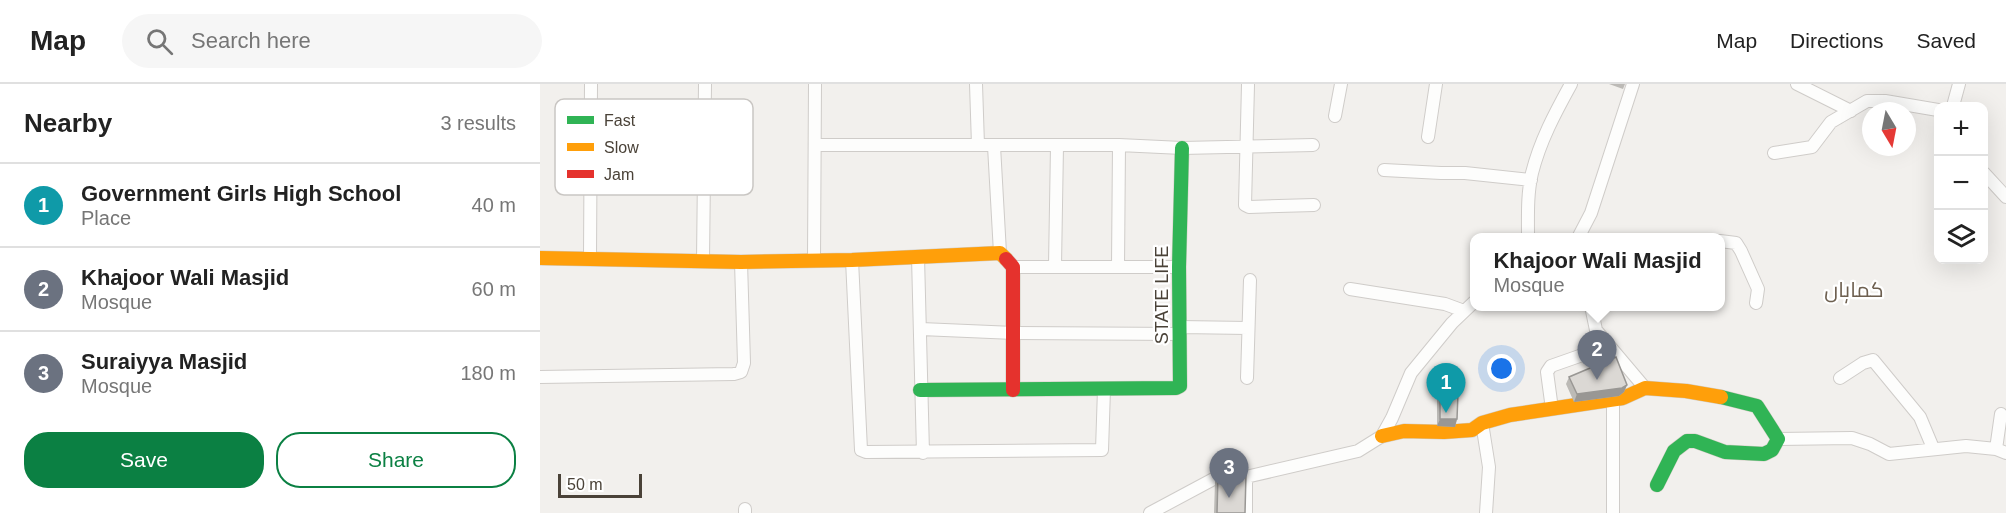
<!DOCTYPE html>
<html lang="en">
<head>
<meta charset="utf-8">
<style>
  :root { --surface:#fff; --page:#f6f6f6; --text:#222; --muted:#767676; --line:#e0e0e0; --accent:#0b8043 }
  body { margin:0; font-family:Helvetica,Cairo,sans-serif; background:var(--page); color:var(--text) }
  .controls { position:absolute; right:18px; top:18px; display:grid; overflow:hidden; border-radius:12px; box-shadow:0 6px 24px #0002 }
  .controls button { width:54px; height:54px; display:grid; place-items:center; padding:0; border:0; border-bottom:2px solid var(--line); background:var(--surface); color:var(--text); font:30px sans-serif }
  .compass { position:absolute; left:1322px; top:18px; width:54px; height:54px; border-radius:50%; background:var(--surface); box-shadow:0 6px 24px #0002; rotate:170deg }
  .scale { position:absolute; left:18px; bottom:15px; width:84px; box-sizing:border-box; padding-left:6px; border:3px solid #4a4238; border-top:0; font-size:16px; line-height:21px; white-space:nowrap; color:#4a4238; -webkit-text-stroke:4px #fff; paint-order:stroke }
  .you { position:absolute; left:962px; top:285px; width:21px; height:21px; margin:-15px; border:4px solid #fff; border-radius:50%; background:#1a73e8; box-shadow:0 0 0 9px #1a73e833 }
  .badge { display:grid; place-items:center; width:39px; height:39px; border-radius:50%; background:var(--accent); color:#fff; font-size:20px; font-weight:700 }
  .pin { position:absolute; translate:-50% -50px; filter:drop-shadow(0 2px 3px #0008) }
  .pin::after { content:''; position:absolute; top:32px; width:21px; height:18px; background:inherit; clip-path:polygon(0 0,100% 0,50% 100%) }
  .popup { position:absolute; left:930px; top:149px; width:255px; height:78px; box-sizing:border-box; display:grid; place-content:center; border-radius:12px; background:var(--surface); filter:drop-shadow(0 2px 4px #0005); font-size:20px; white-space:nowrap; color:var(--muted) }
  .popup b { font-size:22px; color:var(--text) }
  .popup::after { content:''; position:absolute; left:50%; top:100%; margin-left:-12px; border:12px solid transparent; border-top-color:var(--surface) }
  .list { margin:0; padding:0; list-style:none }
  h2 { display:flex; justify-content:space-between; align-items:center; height:78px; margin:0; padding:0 24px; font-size:26px }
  h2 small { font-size:20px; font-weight:400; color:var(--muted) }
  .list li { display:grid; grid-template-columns:39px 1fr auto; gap:18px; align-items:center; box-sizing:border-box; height:84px; padding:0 24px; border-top:2px solid var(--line) }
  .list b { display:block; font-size:22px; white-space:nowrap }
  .list p { margin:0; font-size:20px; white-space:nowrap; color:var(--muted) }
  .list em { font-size:20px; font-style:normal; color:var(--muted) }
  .actions { display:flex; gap:12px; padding:18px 24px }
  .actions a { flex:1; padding:14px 0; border:2px solid var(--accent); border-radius:24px; text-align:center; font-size:21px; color:var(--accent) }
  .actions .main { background:var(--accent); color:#fff }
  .icon { flex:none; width:33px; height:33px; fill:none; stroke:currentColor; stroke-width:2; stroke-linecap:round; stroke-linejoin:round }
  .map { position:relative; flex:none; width:1466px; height:429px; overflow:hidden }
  header { display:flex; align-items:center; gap:36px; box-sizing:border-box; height:84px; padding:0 30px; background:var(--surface); border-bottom:2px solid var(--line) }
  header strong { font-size:28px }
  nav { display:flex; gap:33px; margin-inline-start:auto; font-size:21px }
  .search { width:420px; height:54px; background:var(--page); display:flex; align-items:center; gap:15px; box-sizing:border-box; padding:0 21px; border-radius:33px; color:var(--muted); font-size:22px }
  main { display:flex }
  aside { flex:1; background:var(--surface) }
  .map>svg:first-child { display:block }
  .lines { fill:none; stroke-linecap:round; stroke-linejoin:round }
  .street-casing { stroke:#cfccc9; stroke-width:14 }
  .fast-casing { stroke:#d2cdc4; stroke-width:15 }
  .slow-casing { stroke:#d2cdc4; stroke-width:15 }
  .jam-casing { stroke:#d2cdc4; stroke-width:15 }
  .street { stroke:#fdfdfc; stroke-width:12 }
  .fast { stroke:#30b455; stroke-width:14 }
  .slow { stroke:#ff9f0a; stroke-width:14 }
  .jam { stroke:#e5322d; stroke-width:14 }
  .wall { fill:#bcbab6 }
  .shaded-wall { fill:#999794 }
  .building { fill:#dbd8d4; stroke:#999794; stroke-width:1.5 }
  .labels { text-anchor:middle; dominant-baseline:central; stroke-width:4.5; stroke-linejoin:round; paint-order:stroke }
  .street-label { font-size:18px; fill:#4a4238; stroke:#fff }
  .quarter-label { font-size:21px; fill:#6d5f4f; stroke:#fff }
  .key { fill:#fff; stroke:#c9c6c3; stroke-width:1.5 }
  .key-label { font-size:16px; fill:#4a4238 }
</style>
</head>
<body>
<header>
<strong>Map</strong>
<div class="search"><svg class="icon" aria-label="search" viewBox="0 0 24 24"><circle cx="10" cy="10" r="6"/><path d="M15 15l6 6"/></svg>Search here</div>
<nav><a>Map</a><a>Directions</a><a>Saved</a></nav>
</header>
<main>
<aside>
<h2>Nearby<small>3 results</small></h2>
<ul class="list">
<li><span class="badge" style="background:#0f9aa8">1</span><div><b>Government Girls High School</b><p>Place</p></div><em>40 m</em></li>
<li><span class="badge" style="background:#6b7280">2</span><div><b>Khajoor Wali Masjid</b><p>Mosque</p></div><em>60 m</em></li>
<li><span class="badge" style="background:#6b7280">3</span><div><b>Suraiyya Masjid</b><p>Mosque</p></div><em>180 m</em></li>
</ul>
<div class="actions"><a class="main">Save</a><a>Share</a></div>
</aside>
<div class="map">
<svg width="1466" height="429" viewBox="0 0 1466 429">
  <rect width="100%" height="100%" fill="#f2f0ed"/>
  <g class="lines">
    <defs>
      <path id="street" d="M436 0 438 61
        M1257 0 1311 27
        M708 1 705 121 709 123 774 121
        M1413 22 1419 0
        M795 32 801 0
        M888 53 896 0
        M275 61H579L642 64 773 61
        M454 62 460 169
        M1234 69 1272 63 1291 38 1327 17H1345L1398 26
        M844 86 901 89H925L991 96
        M1444 89 1466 113
        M988 154C988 132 987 110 992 89 1000 57 1015 29 1031 0
        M1038 154 1051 129 1093 0
        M1180 157 1196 159 1201 167 1218 205 1216 219
        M378 173 383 369
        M50 174 51 0
        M274 175 275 0
        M163 176 165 0
        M312 176 321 366 326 368 562 366 564 305
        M515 182 517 62
        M473 183H639
        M578 183 579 61
        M810 205 905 220 924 227
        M1051 222 1056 246 1105 304
        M640 243 708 244
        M381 245 474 249 640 250
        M0 293 194 290 201 288 204 279 201 178
        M707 294 710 196
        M1300 294 1323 279 1333 276 1380 333 1393 364
        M1073 316V429
        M1012 325 1007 288 1011 282 1068 262
        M942 339 949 383 946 429
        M1238 355 1312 354 1330 360 1349 370 1426 362 1456 365 1466 369
        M1456 365 1461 330
        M205 425V429
        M610 429 681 391 706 393 818 367 842 352 852 334 871 289 912 239 934 218
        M706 429V393"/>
      <path id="fast" d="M380 306 636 304 640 302 639 183 642 64
        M1117 401 1134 367 1147 357H1155L1185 368 1224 370 1232 366 1238 355 1217 322 1181 313"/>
      <path id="slow" d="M0 174 201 178 312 176 460 169 466 175
        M842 352 864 347 904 348 932 346 942 339 970 331 1083 314 1105 304 1146 307 1181 313"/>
      <path id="jam" d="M466 175 473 183V306"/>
    </defs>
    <!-- street casing -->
    <use href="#street" class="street-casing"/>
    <!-- fast casing -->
    <use href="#fast" class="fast-casing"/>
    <!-- slow casing -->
    <use href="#slow" class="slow-casing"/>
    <!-- jam casing -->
    <use href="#jam" class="jam-casing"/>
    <!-- street -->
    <use href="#street" class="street"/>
    <!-- fast -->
    <use href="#fast" class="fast"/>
    <!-- slow -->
    <use href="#slow" class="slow"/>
    <!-- jam -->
    <use href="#jam" class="jam"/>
  </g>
  <!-- wall -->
  <path class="wall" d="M1069 0H1085L1083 5Z
    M1029 293 1087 301 1084 308 1079 312 1034 318 1026 300Z
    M900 309 917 335 915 343 897 342V316Z
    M678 391 705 429H674L675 398Z"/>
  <!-- shaded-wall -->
  <path class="shaded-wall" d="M1087 301 1084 308 1079 312 1034 318 1037 310Z
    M900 335H917L915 343 897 342Z"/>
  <!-- building -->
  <path class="building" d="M1076 273 1087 301 1082 304 1037 310 1029 293Z
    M900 309H918L917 335H900Z
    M706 390 705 429H677L678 391Z"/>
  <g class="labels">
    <!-- street labels -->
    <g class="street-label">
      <text transform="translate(622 211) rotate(-90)">STATE LIFE</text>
    </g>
    <!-- quarter labels -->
    <g class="quarter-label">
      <text x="1314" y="205">کماہاں</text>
    </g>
  </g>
  <!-- legend -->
  <rect x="15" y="15" width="198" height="96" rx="9" class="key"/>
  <rect x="27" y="32" width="27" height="8" fill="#30b455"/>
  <rect x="27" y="59" width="27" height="8" fill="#ff9f0a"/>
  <rect x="27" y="86" width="27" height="8" fill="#e5322d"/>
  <g class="key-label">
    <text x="64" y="42">Fast</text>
    <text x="64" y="69">Slow</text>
    <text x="64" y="96">Jam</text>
  </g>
</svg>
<div class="controls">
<button>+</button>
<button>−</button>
<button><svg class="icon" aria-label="layers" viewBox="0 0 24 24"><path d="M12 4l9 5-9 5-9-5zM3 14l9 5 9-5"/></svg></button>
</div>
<svg class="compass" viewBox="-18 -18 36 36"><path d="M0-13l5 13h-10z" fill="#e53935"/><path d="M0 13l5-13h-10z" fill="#767676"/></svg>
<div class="scale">50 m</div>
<div class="you"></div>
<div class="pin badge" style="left:906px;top:329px;background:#0f9aa8">1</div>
<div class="pin badge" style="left:1057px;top:296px;background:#6b7280">2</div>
<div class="popup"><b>Khajoor Wali Masjid</b>Mosque</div>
<div class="pin badge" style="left:689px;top:414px;background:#6b7280">3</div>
</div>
</main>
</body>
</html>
